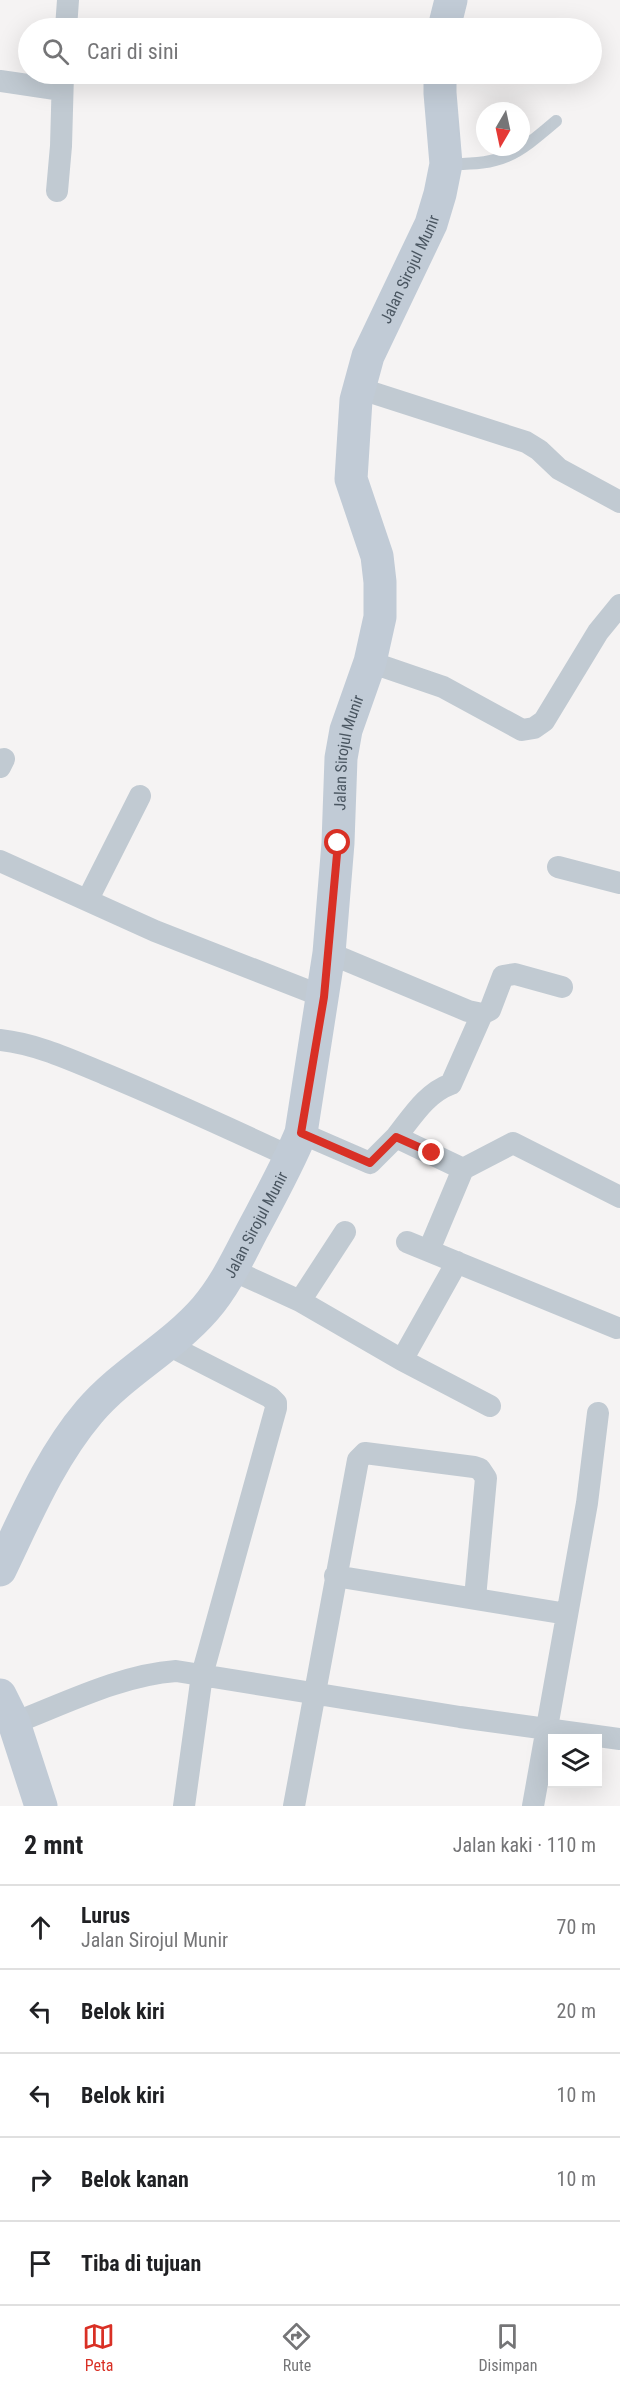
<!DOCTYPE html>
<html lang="id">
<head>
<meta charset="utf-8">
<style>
  :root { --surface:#fff; --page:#f2f2f2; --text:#202124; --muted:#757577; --line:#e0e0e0; --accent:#d93025 }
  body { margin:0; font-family:"Roboto Condensed",sans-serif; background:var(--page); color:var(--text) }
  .controls { position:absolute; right:18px; bottom:18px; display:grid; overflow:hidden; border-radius:0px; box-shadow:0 6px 24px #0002 }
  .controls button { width:54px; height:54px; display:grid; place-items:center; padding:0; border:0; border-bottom:2px solid var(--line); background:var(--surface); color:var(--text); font:30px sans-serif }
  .compass { position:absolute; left:476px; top:102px; width:54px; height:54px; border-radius:50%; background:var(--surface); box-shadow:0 6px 24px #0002; rotate:189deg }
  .stop { position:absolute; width:18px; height:18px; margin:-14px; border:4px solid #d93025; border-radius:50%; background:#fff }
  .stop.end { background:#d93025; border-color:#fff; box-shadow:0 2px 6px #0008 }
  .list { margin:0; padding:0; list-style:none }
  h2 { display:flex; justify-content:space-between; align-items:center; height:78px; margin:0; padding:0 24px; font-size:26px }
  h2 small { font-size:20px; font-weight:400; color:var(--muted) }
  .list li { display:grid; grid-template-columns:39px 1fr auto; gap:18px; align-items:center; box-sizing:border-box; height:84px; padding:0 24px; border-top:2px solid var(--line) }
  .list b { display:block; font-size:22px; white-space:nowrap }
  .list p { margin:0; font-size:20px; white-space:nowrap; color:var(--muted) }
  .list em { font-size:20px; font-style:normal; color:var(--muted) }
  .icon { flex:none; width:33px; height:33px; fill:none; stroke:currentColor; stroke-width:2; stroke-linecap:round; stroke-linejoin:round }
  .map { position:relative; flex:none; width:620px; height:1806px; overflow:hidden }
  .search { position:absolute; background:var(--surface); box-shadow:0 6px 24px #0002; left:18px; right:18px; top:18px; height:66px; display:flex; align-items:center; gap:15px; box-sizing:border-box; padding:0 21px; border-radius:33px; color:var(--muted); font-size:22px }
  .sheet { height:498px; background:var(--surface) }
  nav { display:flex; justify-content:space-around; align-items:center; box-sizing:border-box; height:84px; border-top:2px solid var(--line); background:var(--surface); font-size:16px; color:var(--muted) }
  nav a { display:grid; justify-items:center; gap:3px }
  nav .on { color:var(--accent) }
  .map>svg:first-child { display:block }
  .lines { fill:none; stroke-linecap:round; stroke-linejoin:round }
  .lane { stroke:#c1cad2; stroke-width:12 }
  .street { stroke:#c1cad2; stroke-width:22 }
  .secondary { stroke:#c1cbd6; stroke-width:33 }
  .route { stroke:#d93025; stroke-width:8 }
  .labels { text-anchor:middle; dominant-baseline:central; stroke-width:4.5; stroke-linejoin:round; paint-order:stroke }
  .street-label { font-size:16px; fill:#4a5661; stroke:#fff }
</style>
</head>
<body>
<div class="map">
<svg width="620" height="1806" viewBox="0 0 620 1806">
  <rect width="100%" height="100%" fill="#f5f3f3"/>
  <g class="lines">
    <!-- lane -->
    <path class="lane" d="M448 164C503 165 515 156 556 121"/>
    <!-- street -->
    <path class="street" d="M66 28 68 0
      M0 81 62 90
      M57 191 61 146 63 74
      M358 388 526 442 539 450 559 469 620 502
      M370 662 443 687 522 730 534 728 544 721 598 632 620 605
      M0 767 4 759
      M0 861 155 931 324 997
      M558 867 620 883
      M88 899 140 796
      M329 953 468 1011 482 1014 490 1010 503 976 515 974 562 987
      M0 1040C37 1044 71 1060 105 1074 168 1100 230 1129 291 1157
      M301 1133 370 1163 396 1137 463 1169 513 1143 620 1197
      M396 1137C412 1117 426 1093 451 1084L482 1014
      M407 1242 617 1328
      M429 1250 463 1169
      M232 1270 300 1301 402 1360 490 1406
      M300 1301 345 1232
      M168 1345 270 1397 276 1403V1408L202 1675 184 1806
      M402 1360 457 1262
      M335 1576 567 1614
      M14 1723C66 1703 121 1675 176 1671L460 1717 620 1739
      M294 1806 358 1460 365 1453 474 1467 480 1469 486 1478 475 1598
      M533 1806 587 1503 598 1413"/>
    <!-- secondary -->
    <g class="secondary">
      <path d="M444 28 451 0"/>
      <path id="s1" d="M0 1570C26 1516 50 1458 89 1412 123 1372 171 1348 205 1309 225 1286 238 1258 252 1231 269 1199 287 1167 301 1133L329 953 338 843 341 758 346 730 370 662 380 617V582L377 556 351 479 356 400 368 356 431 224 440 194 446 164 440 93V74"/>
      <path d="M0 1695 14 1723 41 1806"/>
    </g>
  </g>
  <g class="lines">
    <!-- route -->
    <path class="route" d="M338 843 324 997 301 1133 370 1163 396 1137 432 1153"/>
  </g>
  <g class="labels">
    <!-- street labels -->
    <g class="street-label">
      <text stroke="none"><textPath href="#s1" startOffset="1426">Jalan Sirojul Munir</textPath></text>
      <text stroke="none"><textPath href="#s1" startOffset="922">Jalan Sirojul Munir</textPath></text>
      <text stroke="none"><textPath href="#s1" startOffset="436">Jalan Sirojul Munir</textPath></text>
    </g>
  </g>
</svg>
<div class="controls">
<button><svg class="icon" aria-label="layers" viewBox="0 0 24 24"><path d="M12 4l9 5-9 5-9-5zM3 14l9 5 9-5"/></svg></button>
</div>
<svg class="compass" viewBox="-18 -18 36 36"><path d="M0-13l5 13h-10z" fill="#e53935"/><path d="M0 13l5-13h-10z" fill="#757577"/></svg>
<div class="stop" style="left:338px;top:843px"></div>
<div class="stop end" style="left:432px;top:1153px"></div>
<div class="search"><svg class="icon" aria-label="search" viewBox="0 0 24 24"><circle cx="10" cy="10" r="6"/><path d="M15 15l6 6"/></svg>Cari di sini</div>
</div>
<section class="sheet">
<h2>2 mnt<small>Jalan kaki · 110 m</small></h2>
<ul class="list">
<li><svg class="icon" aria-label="ahead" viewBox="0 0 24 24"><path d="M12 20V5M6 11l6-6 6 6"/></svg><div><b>Lurus</b><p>Jalan Sirojul Munir</p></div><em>70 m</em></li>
<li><svg class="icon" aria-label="left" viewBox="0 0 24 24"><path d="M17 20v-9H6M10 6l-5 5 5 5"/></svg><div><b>Belok kiri</b></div><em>20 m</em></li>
<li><svg class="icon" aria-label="left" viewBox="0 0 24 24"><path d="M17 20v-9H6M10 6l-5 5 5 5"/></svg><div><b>Belok kiri</b></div><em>10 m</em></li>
<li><svg class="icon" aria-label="right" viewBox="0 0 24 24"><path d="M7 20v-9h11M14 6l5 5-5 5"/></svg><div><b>Belok kanan</b></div><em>10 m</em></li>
<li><svg class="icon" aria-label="arrive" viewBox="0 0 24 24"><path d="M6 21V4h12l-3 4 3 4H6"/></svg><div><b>Tiba di tujuan</b></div></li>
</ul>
</section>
<nav>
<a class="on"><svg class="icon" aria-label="map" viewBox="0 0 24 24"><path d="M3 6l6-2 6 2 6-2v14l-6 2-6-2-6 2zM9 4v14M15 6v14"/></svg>Peta</a>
<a><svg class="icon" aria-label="directions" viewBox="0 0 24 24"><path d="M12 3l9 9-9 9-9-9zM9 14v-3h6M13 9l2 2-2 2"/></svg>Rute</a>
<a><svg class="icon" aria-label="saved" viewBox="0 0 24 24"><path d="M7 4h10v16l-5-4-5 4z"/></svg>Disimpan</a>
</nav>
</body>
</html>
